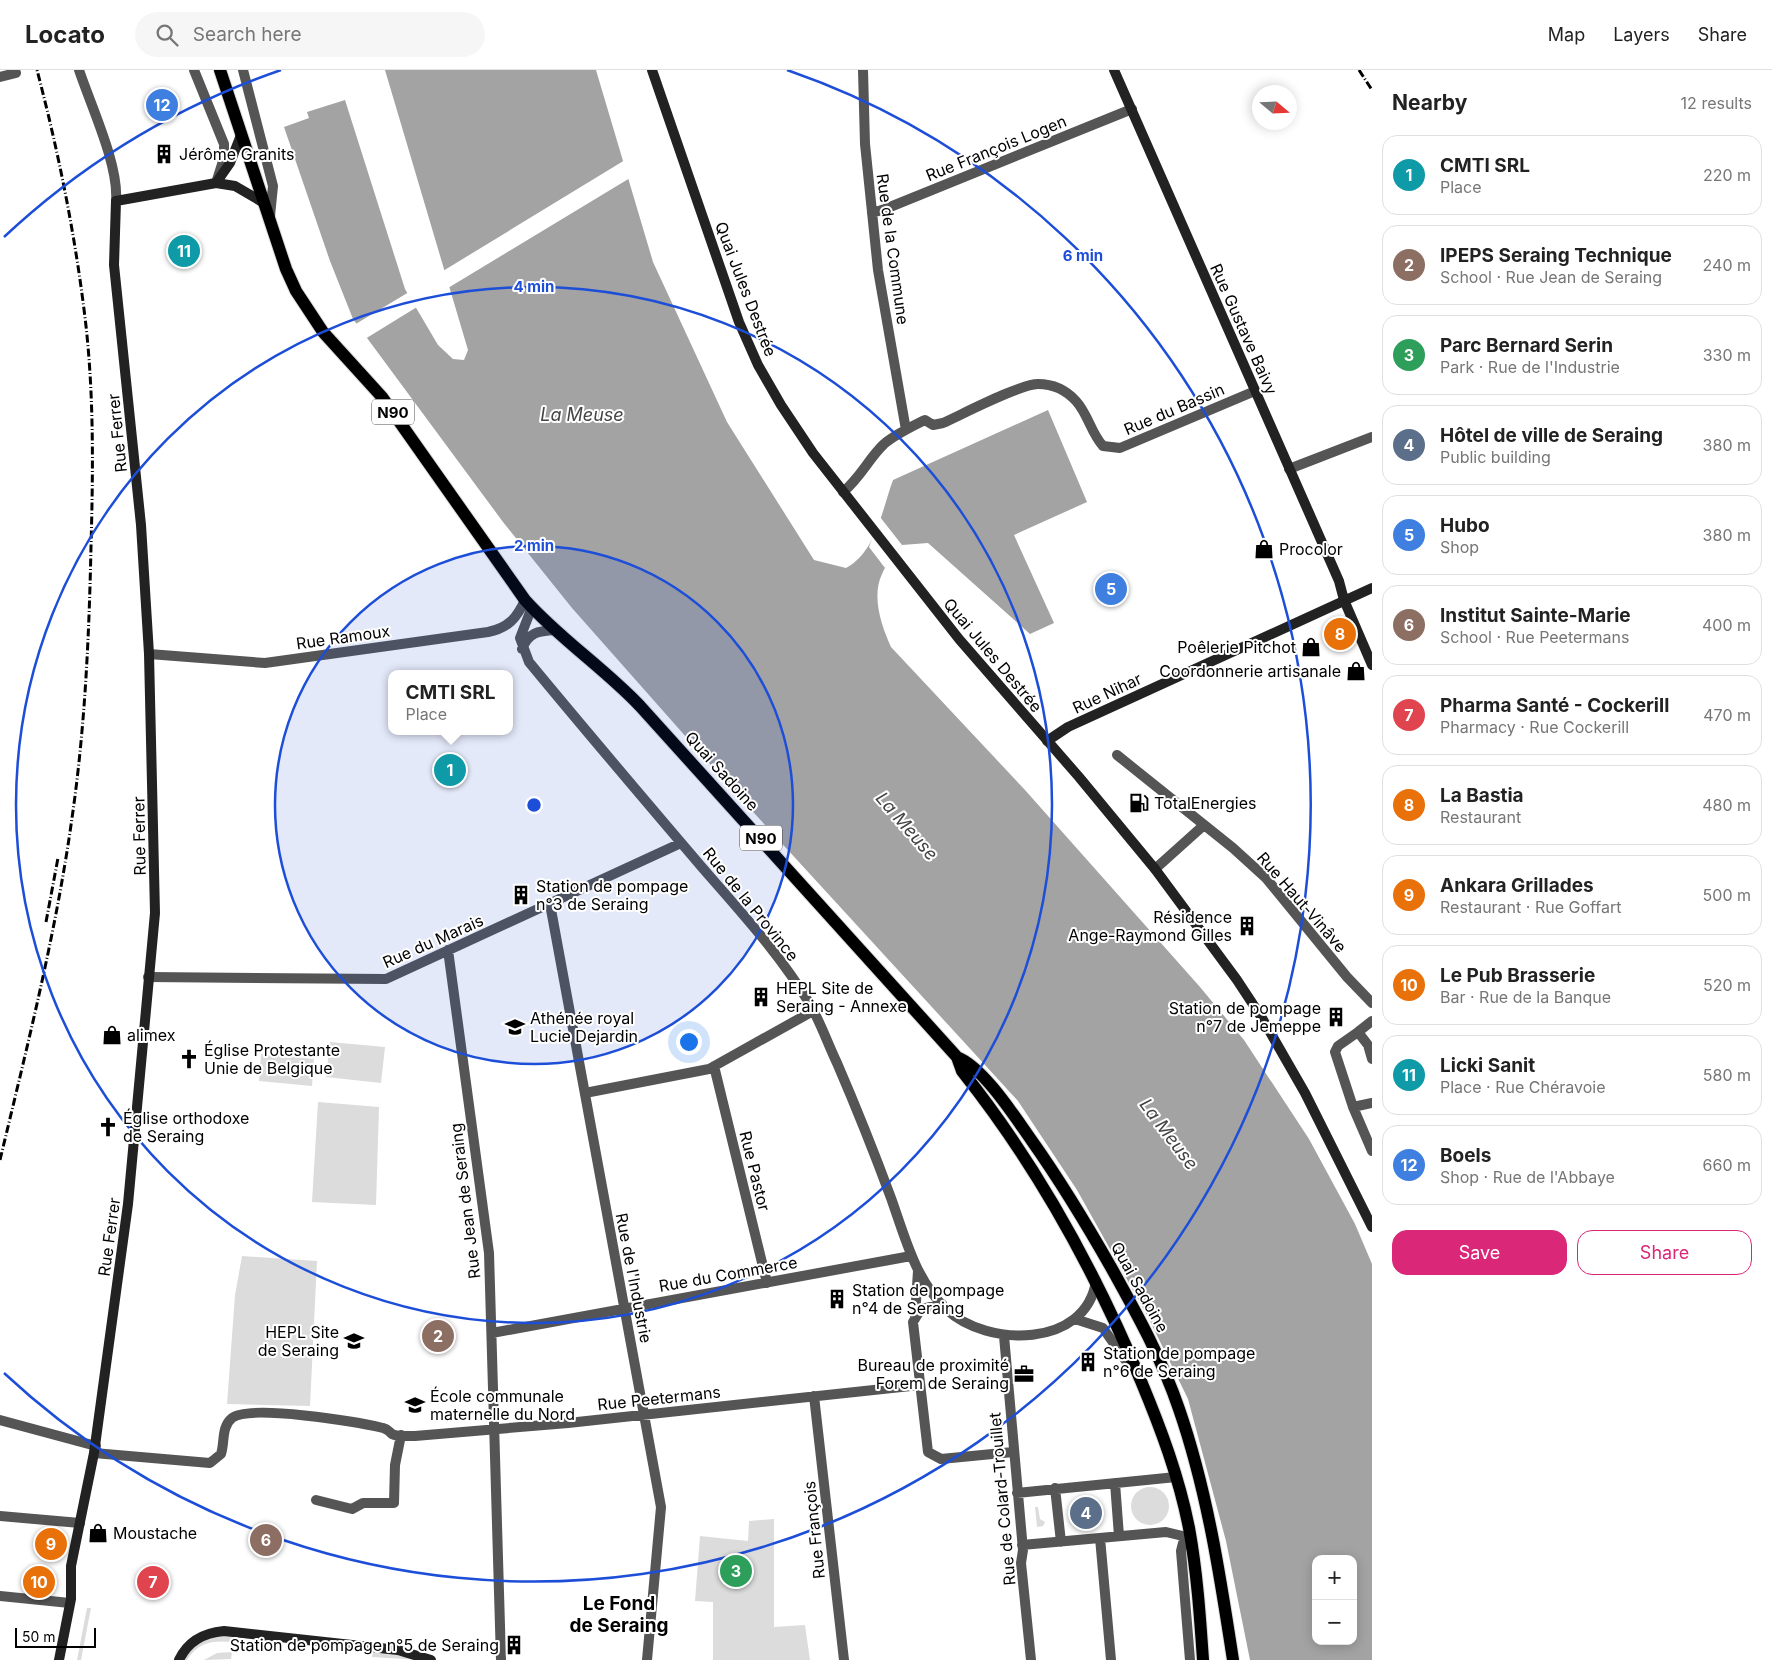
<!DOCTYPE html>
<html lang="en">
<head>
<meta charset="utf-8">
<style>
  :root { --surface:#fff; --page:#f6f6f6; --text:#222; --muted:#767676; --line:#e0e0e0; --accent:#db2777 }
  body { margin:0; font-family:Inter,sans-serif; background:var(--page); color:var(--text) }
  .controls { position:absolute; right:15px; bottom:15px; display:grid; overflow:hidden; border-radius:10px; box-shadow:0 2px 12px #0003 }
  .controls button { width:45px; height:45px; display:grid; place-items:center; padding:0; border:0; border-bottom:1px solid var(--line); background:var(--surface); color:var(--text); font:25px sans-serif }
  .compass { position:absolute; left:1252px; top:15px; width:45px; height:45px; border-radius:50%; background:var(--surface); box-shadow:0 2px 12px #0003; rotate:109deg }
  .scale { position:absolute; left:15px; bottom:12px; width:81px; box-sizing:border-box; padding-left:5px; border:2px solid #000; border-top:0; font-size:14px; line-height:18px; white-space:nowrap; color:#000; -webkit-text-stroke:4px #fff; paint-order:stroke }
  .you { position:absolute; left:688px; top:971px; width:18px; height:18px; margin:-12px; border:4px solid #fff; border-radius:50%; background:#1a73e8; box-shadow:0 0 0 8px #1a73e833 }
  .badge { display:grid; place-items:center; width:32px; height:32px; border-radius:50%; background:var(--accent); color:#fff; font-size:16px; font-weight:700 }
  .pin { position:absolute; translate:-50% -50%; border:2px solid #fff; box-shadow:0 1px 5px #0006 }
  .popup { position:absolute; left:388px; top:600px; width:125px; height:65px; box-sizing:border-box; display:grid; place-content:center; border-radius:10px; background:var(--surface); filter:drop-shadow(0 1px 4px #0005); font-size:16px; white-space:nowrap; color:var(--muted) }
  .popup b { font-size:19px; color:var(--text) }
  .popup::after { content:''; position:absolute; left:50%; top:100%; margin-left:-10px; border:10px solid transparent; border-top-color:var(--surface) }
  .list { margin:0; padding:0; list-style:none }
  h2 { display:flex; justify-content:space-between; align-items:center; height:65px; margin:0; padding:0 20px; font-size:21px }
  h2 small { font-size:16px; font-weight:400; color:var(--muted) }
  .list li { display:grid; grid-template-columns:32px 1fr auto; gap:15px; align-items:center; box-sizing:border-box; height:80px; margin:0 10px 10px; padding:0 10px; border:1px solid var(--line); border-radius:15px }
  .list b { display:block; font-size:19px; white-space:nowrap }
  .list p { margin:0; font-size:16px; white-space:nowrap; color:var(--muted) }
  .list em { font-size:16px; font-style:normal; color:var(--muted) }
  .actions { display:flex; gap:10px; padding:15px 20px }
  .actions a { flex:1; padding:11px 0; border:1px solid var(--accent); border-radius:15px; text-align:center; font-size:18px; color:var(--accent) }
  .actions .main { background:var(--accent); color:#fff }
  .icon { flex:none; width:28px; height:28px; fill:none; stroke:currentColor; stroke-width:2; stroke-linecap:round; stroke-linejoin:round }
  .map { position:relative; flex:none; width:1372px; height:1590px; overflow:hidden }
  header { display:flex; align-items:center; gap:30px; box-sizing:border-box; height:70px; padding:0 25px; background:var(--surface); border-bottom:1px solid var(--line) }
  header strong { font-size:24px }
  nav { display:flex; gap:28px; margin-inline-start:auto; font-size:18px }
  .search { width:350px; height:45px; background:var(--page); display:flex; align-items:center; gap:12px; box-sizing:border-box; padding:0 18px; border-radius:28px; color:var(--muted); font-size:19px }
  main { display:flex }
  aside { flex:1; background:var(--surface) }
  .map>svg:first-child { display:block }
  .green { fill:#dcdcdc }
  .water { fill:#a3a3a3; fill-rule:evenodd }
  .pier { fill:#fff }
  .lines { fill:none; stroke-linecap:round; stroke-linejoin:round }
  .primary-casing { stroke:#dbdbdb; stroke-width:14 }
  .street { stroke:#555; stroke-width:10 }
  .secondary { stroke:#222; stroke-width:10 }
  .primary { stroke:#000; stroke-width:12 }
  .rail { stroke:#000; stroke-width:3; stroke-dasharray:8 2.5 1 2.5; stroke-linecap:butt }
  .ring { fill:none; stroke:#1d4ed8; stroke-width:2.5 }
  .labels { text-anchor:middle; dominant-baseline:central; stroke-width:4; stroke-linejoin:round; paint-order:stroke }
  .shield { fill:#fff; stroke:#4c4c4c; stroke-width:1 }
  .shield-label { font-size:15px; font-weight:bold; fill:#000 }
  .street-label { font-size:16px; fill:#000; stroke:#fff }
  .poi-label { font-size:16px; fill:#000; stroke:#fff; text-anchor:start }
  .water-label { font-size:18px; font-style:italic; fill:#444; stroke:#fff }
  .quarter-label { font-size:19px; font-weight:bold; fill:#000; stroke:#fff }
  .centre { fill:#1d4ed8; stroke:#fff; stroke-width:2.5 }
  .ring-label { font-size:15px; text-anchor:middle; font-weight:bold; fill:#1d4ed8; stroke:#fff; stroke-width:4; stroke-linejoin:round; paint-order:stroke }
</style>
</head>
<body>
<header>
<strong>Locato</strong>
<div class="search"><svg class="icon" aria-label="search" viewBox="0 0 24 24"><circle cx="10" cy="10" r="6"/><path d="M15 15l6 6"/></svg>Search here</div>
<nav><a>Map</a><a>Layers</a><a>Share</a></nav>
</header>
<main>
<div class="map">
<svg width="1372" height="1590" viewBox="0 0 1372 1590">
  <rect width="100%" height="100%" fill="#fff"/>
  <!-- green -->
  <path class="green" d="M330 972 385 977 381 1013 326 1007Z
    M261 984 314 989 312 1016 259 1011Z
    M318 1032 379 1037 376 1135 312 1132Z
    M242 1186 317 1191 310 1336 227 1334 235 1225Z
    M1131 1436a19 19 0 1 1 38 0a19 19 0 1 1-38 0Z
    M1035 1437H1038L1040 1449 1045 1452 1043 1456 1037 1457Z
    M774 1449V1557L805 1555 810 1590H713V1532L695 1531 700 1466 748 1471 749 1451Z
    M87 1538H91L81 1590H77Z
    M234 1565 233 1572C213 1570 198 1572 187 1590H183C197 1569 210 1566 234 1565Z
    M373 1580 422 1590 372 1587Z
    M232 1582 231 1589 204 1590 217 1583Z"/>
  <!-- water -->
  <path class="water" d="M385 0H596L653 192 727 352 814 490 846 498C876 482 882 440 893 410L1048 340 1087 432 1014 465 1054 553 1030 564 928 473 902 475C895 484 886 494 882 504 871 527 882 557 891 577L1025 720 1200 917 1244 970 1309 1069 1355 1154 1372 1194V1590H1250L1226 1471 1188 1329 1148 1247 1077 1120 1018 1031 733 720 572 538 503 452 353 249 330 191 284 57 309 48 307 42 345 30 405 219 438 275 453 289 464 290 468 280ZM1316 1489H1353V1571H1316Z"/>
  <!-- pier -->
  <path class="pier" d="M625 90 630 108 448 218 443 201Z
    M409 222 417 237 365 269 354 255Z
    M880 447 902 475 885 498 869 477Z"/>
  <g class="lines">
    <defs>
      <path id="primary" d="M220 0 286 199 296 221 323 262 382 327 525 530C560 569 604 598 640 636L957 987 962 1001C1037 1095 1095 1201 1141 1311 1161 1359 1179 1407 1189 1458 1197 1502 1200 1546 1203 1590
        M957 987C983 997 1015 1047 1032 1071 1061 1112 1087 1155 1112 1199 1137 1244 1162 1289 1179 1339 1207 1420 1220 1505 1233 1590"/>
    </defs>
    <!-- primary casing -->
    <use href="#primary" class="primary-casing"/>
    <!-- street -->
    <path class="street" d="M79 0C91 36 119 95 116 131
      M194 0 224 74V88L216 113
      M243 0 273 116 270 146
      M863 0 865 74 878 200 906 360
      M0 7 16 3
      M872 143 885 139 1132 39
      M1289 399 1372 367
      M843 422C861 407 869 388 884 374 896 364 911 357 925 350L933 355 943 353C963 344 1020 314 1038 314 1052 314 1066 320 1076 331 1088 344 1091 363 1103 376L1120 378 1255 321
      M532 537 520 568 529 592C585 660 643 728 700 795 739 840 780 884 811 936 821 954 828 974 837 993 856 1037 874 1082 891 1128 905 1167 915 1209 946 1239 987 1278 1086 1278 1096 1211
      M522 579C529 562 538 561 555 560
      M149 584 265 593 488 562C508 558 517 548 525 530
      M1117 685 1233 778 1266 808 1347 907 1372 933
      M1155 799 1204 755
      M550 834 661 1437 647 1590
      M448 880 489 1183 501 1590
      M148 907 386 909 681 773
      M1358 962 1372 951
      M1372 989 1368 975 1358 962 1338 976 1335 982 1353 1037 1372 1081
      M714 996 767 1213
      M585 1023 709 999 813 941
      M1353 1037 1372 1033
      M942 1234 921 1239 913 1252 928 1382 941 1389 1013 1382
      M915 1246 918 1201
      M1075 1249 1103 1258 1126 1291 1135 1297
      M492 1263 911 1186
      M1004 1266 1023 1480 1021 1493 1031 1590
      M814 1326 844 1590
      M0 1350 96 1376
      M94 1383 210 1393 221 1384C225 1372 221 1357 232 1348 249 1334 358 1352 383 1358 388 1359 388 1361 392 1364 398 1367 408 1366 415 1366L568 1353 920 1315
      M1115 1413 1119 1466
      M1055 1418 1061 1472
      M1017 1423 1176 1407
      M316 1430 352 1439 363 1433H394L395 1395 401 1365
      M0 1446 80 1453
      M1100 1468 1111 1590
      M1022 1475 1166 1462 1191 1468
      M0 1526 70 1533
      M1190 1590 1181 1481 1183 1473 1191 1468"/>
    <!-- secondary -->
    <path class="secondary" d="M652 0 739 252 758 295 781 335 813 383 959 569 1079 707 1155 799 1237 910 1262 948 1305 1023 1372 1157
      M1114 0 1339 511 1344 530 1372 595
      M216 113 230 93 241 65
      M1047 671 1068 657 1372 518
      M59 1590 71 1529V1496L94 1383 128 1134 155 843 149 584 141 455 114 195 116 131 216 113 235 116 264 133
      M179 1590C188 1571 203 1563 224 1561L398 1580 431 1590"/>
    <!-- primary -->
    <use href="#primary" class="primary"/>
    <!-- rail -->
    <path class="rail" d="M1359 0 1372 20
      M46 852 58 788
      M0 1090C27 977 56 863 72 748 85 658 89 568 91 477 93 403 94 329 86 256 76 169 59 84 37 0"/>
  </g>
  <!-- distance rings -->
  <circle cx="534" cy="735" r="259" fill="#1d4ed8" fill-opacity=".12"/>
  <g class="ring">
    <circle cx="534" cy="735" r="259"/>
    <circle cx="534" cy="735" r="518"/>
    <path d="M4 167A777 777 0 0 1 281 0M787 0A777 777 0 1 1 4 1303"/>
  </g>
  <!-- icons -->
  <defs>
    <symbol id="building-bare" viewBox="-9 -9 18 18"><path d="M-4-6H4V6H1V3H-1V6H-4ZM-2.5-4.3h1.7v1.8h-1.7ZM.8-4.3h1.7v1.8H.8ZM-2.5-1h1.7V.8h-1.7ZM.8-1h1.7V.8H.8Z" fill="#000" stroke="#fff" stroke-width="2.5" paint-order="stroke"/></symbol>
    <symbol id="shop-bare" viewBox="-9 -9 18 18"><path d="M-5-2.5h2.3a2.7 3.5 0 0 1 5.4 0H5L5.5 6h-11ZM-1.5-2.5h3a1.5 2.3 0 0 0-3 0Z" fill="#000" stroke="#fff" stroke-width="2.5" paint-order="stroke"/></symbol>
    <symbol id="fuel-bare" viewBox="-9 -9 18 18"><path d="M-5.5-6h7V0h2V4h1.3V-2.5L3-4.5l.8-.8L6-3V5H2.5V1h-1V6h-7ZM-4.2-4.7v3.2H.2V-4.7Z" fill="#000" stroke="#fff" stroke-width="2.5" paint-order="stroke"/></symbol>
    <symbol id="school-bare" viewBox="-9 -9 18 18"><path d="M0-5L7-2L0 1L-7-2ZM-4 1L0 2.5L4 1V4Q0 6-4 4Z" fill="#000" stroke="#fff" stroke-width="2.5" paint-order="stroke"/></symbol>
    <symbol id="church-bare" viewBox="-9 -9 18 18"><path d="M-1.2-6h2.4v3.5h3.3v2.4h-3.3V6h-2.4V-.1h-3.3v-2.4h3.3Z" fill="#000" stroke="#fff" stroke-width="2.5" paint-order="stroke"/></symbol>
    <symbol id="university-bare" viewBox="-9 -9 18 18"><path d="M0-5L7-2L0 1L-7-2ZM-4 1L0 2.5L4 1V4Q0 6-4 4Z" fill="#000" stroke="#fff" stroke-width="2.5" paint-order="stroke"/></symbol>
    <symbol id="office-bare" viewBox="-9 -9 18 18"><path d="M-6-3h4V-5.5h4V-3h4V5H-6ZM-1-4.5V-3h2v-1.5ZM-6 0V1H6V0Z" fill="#000" stroke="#fff" stroke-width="2.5" paint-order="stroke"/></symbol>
  </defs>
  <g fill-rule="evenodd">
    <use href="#building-bare" x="150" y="70" width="28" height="28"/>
    <use href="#shop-bare" x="1250" y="465" width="28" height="28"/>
    <use href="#shop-bare" x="1297" y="563" width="28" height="28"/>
    <use href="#shop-bare" x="1342" y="587" width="28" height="28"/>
    <use href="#fuel-bare" x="1125" y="719" width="28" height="28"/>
    <use href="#building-bare" x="507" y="811" width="28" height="28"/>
    <use href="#building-bare" x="1233" y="842" width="28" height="28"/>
    <use href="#building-bare" x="747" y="913" width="28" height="28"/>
    <use href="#building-bare" x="1322" y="933" width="28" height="28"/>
    <use href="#school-bare" x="501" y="943" width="28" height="28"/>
    <use href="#shop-bare" x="98" y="951" width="28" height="28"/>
    <use href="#church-bare" x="175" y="975" width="28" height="28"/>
    <use href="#church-bare" x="94" y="1043" width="28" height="28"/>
    <use href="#building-bare" x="823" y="1215" width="28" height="28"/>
    <use href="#university-bare" x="340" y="1257" width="28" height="28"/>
    <use href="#building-bare" x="1074" y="1278" width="28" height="28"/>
    <use href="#office-bare" x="1010" y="1290" width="28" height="28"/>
    <use href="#school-bare" x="401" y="1321" width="28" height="28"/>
    <use href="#shop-bare" x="84" y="1449" width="28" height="28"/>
    <use href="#building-bare" x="500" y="1561" width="28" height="28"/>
  </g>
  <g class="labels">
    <!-- shield labels -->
    <g class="shield">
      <rect x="372" y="329.5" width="42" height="25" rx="4"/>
      <rect x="740" y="755.5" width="42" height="25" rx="4"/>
    </g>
    <g class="shield-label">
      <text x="393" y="342">N90</text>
      <text x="761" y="768">N90</text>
    </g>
    <!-- street labels -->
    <g class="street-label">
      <text transform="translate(996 78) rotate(-22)">Rue François Logen</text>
      <text transform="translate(893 179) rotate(82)">Rue de la Commune</text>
      <text transform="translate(746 219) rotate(69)">Quai Jules Destrée</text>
      <text transform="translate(1244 259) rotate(66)">Rue Gustave Baivy</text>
      <text transform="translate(1174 339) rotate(-23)">Rue du Bassin</text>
      <text transform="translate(117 363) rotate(-96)">Rue Ferrer</text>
      <text transform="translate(343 567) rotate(-8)">Rue Ramoux</text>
      <text transform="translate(993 585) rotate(50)">Quai Jules Destrée</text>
      <text transform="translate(1107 623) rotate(-25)">Rue Nihar</text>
      <text transform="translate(722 701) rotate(48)">Quai Sadoine</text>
      <text transform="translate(139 766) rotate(-91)">Rue Ferrer</text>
      <text transform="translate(1302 832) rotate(49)">Rue Haut-Vinâve</text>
      <text transform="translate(751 834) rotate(51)">Rue de la Province</text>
      <text transform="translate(433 871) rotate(-24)">Rue du Marais</text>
      <text transform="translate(755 1101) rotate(76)">Rue Pastor</text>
      <text transform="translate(465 1131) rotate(-97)">Rue Jean de Seraing</text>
      <text transform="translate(109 1167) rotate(-82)">Rue Ferrer</text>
      <text transform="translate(728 1204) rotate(-10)">Rue du Commerce</text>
      <text transform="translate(634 1208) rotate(79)">Rue de l'Industrie</text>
      <text transform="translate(1140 1217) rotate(61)">Quai Sadoine</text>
      <text transform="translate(659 1328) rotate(-6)">Rue Peetermans</text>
      <text transform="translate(1002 1429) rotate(-95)">Rue de Colard-Trouillet</text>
      <text transform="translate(814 1460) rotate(-96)">Rue François</text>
    </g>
    <!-- poi labels -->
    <g class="poi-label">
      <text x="179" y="84">Jérôme Granits</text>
      <text x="1279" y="479">Procolor</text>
      <text x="1296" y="577" text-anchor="end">Poêlerie Pitchot</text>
      <text x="1341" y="601" text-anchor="end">Coordonnerie artisanale</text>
      <text x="1154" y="733">TotalEnergies</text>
      <text x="536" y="816">Station de pompage<tspan x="536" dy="18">n°3 de Seraing</tspan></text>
      <text x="1232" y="847" text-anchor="end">Résidence<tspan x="1232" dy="18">Ange-Raymond Gilles</tspan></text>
      <text x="776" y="918">HEPL Site de<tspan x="776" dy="18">Seraing - Annexe</tspan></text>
      <text x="1321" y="938" text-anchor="end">Station de pompage<tspan x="1321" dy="18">n°7 de Jemeppe</tspan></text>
      <text x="530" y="948">Athénée royal<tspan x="530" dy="18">Lucie Dejardin</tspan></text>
      <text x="127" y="965">alimex</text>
      <text x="204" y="980">Église Protestante<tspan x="204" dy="18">Unie de Belgique</tspan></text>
      <text x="123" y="1048">Église orthodoxe<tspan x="123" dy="18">de Seraing</tspan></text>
      <text x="852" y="1220">Station de pompage<tspan x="852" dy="18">n°4 de Seraing</tspan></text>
      <text x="339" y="1262" text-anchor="end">HEPL Site<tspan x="339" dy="18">de Seraing</tspan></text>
      <text x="1103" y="1283">Station de pompage<tspan x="1103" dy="18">n°6 de Seraing</tspan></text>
      <text x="1009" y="1295" text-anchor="end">Bureau de proximité<tspan x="1009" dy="18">Forem de Seraing</tspan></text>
      <text x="430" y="1326">École communale<tspan x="430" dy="18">maternelle du Nord</tspan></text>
      <text x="113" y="1463">Moustache</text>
      <text x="499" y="1575" text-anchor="end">Station de pompage n°5 de Seraing</text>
    </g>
    <!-- water labels -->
    <g class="water-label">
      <text x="582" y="344">La Meuse</text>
      <text transform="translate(907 756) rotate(49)">La Meuse</text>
      <text transform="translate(1169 1064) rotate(53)">La Meuse</text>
    </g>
    <!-- quarter labels -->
    <g class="quarter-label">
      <text x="619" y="1533">Le Fond<tspan x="619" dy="22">de Seraing</tspan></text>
    </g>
  </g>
  <circle cx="534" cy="735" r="8" class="centre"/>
  <g class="ring-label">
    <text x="1083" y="191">6 min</text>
    <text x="534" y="222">4 min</text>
    <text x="534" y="481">2 min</text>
  </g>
</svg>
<div class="controls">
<button>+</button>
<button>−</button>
</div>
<svg class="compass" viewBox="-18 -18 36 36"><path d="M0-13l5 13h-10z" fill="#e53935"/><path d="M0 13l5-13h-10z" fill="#767676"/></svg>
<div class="scale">50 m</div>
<div class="you"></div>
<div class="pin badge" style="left:450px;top:700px;background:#0f9aa8">1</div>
<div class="popup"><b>CMTI SRL</b>Place</div>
<div class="pin badge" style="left:438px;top:1266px;background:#8d6e63">2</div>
<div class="pin badge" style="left:736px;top:1501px;background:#2e9e5b">3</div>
<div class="pin badge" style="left:1086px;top:1443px;background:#5c6f8a">4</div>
<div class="pin badge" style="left:1111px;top:519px;background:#3f7fe0">5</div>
<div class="pin badge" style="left:266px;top:1470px;background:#8d6e63">6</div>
<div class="pin badge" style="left:153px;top:1512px;background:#e0444e">7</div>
<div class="pin badge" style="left:1340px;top:564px;background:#e8710a">8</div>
<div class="pin badge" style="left:51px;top:1474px;background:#e8710a">9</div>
<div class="pin badge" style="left:39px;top:1512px;background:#e8710a">10</div>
<div class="pin badge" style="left:184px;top:181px;background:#0f9aa8">11</div>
<div class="pin badge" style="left:162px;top:35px;background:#3f7fe0">12</div>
</div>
<aside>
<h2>Nearby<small>12 results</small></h2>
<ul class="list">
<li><span class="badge" style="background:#0f9aa8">1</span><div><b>CMTI SRL</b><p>Place</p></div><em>220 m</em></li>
<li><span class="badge" style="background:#8d6e63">2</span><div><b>IPEPS Seraing Technique</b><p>School · Rue Jean de Seraing</p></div><em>240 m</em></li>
<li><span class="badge" style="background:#2e9e5b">3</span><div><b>Parc Bernard Serin</b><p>Park · Rue de l'Industrie</p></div><em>330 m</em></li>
<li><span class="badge" style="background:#5c6f8a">4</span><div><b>Hôtel de ville de Seraing</b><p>Public building</p></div><em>380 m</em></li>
<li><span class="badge" style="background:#3f7fe0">5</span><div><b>Hubo</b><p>Shop</p></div><em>380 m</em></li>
<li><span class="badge" style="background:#8d6e63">6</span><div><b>Institut Sainte-Marie</b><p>School · Rue Peetermans</p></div><em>400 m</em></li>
<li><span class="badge" style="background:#e0444e">7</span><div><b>Pharma Santé - Cockerill</b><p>Pharmacy · Rue Cockerill</p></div><em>470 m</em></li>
<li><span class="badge" style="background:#e8710a">8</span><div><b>La Bastia</b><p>Restaurant</p></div><em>480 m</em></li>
<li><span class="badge" style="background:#e8710a">9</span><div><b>Ankara Grillades</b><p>Restaurant · Rue Goffart</p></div><em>500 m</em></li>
<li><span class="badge" style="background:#e8710a">10</span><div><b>Le Pub Brasserie</b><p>Bar · Rue de la Banque</p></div><em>520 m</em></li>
<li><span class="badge" style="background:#0f9aa8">11</span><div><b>Licki Sanit</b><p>Place · Rue Chéravoie</p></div><em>580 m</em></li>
<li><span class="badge" style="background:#3f7fe0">12</span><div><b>Boels</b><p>Shop · Rue de l'Abbaye</p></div><em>660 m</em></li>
</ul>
<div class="actions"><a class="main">Save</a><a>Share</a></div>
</aside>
</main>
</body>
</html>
